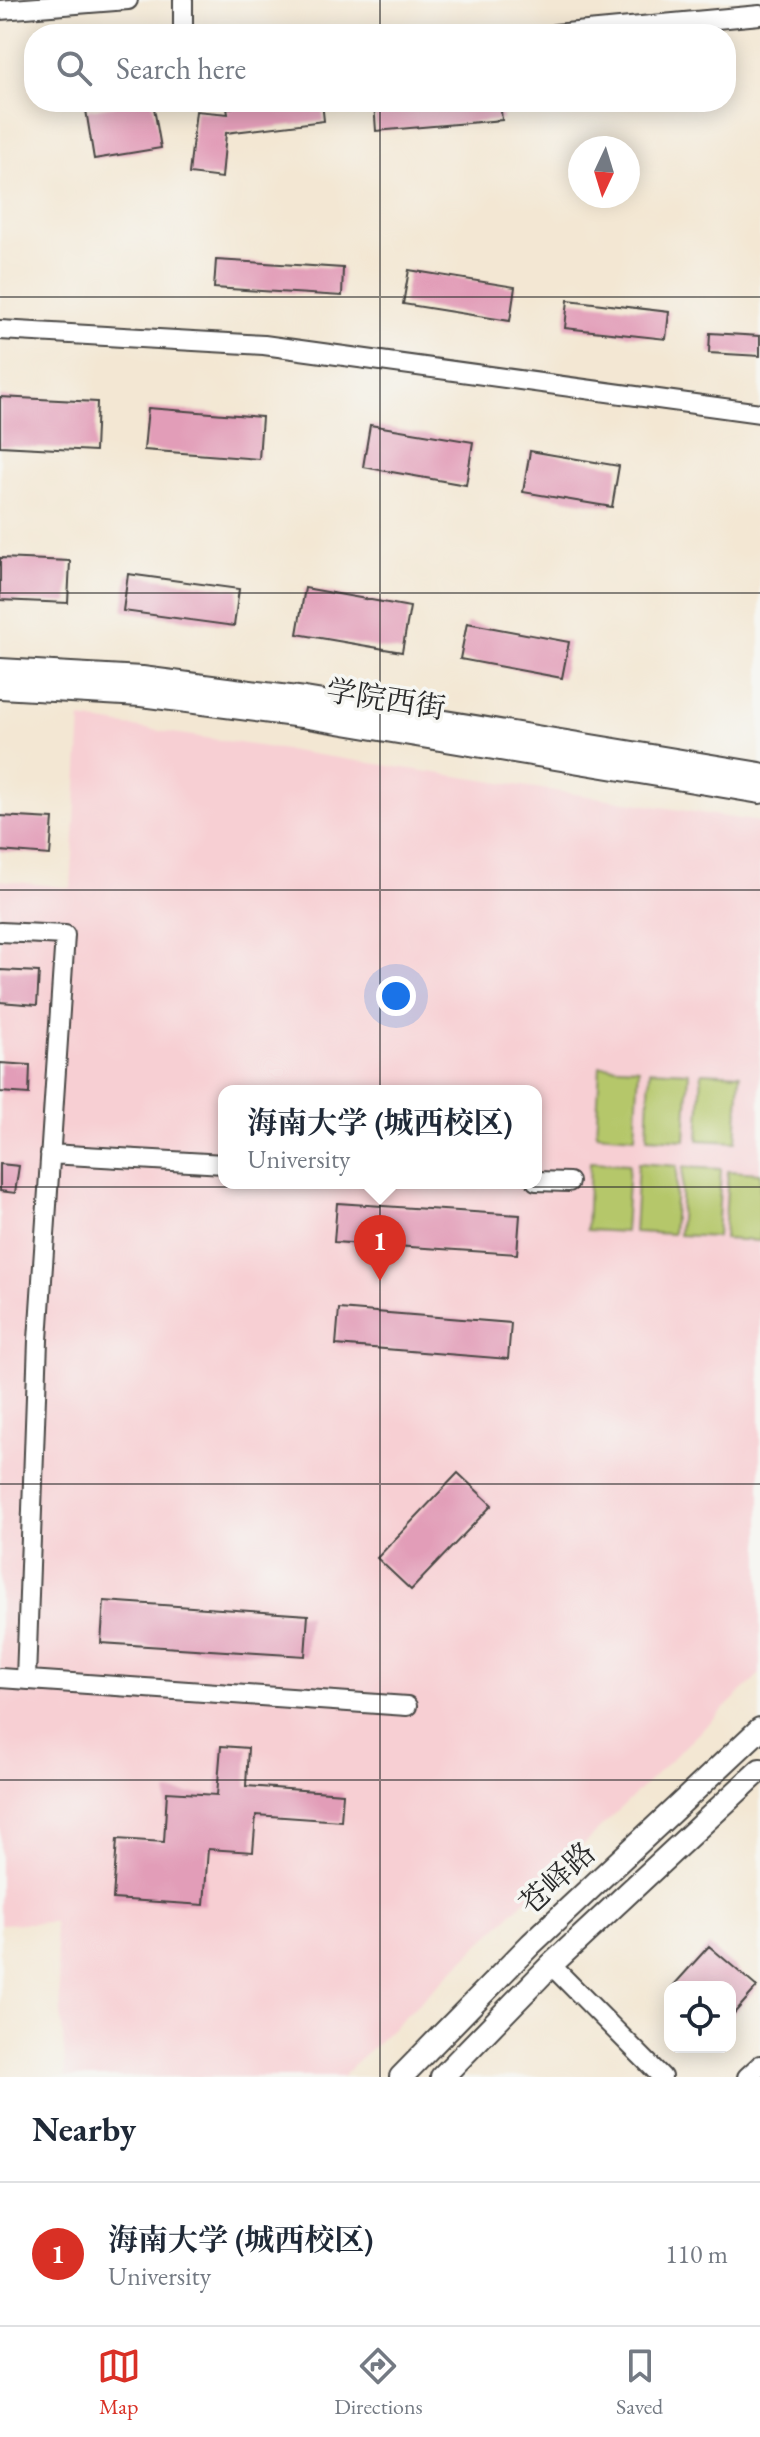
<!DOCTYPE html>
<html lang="en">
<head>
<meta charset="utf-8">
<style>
  :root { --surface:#fff; --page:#f2f2f3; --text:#1f2937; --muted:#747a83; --line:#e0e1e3; --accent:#d93025 }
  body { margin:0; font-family:"EB Garamond","Noto Serif SC",serif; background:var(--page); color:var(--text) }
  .controls { position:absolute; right:24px; bottom:24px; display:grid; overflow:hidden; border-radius:16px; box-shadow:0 4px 20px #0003 }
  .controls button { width:72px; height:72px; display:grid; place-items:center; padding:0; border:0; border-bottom:2px solid var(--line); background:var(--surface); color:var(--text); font:40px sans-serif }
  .compass { position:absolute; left:568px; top:136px; width:72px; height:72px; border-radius:50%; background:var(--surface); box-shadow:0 4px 20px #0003; rotate:184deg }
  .you { position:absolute; left:396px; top:996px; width:28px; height:28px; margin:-20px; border:6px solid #fff; border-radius:50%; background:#1a73e8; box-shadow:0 0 0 12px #1a73e833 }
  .badge { display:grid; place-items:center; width:52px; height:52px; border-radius:50%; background:var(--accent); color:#fff; font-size:26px; font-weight:700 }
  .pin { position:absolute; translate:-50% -66px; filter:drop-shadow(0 2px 4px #0008) }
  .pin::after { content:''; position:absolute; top:42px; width:28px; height:24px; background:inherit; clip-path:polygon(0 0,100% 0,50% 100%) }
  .popup { position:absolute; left:218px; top:1085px; width:324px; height:104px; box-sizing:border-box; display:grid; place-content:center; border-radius:16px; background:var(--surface); filter:drop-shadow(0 2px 6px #0005); font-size:26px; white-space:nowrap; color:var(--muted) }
  .popup b { font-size:30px; color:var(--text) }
  .popup::after { content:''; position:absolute; left:50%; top:100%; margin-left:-16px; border:16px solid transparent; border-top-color:var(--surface) }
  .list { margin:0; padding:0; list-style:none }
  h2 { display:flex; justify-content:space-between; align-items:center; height:104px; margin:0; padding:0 32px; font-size:34px }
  h2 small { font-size:26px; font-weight:400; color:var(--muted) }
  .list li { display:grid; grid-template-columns:52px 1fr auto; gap:24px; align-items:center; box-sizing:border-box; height:144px; padding:0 32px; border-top:2px solid var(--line) }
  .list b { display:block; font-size:30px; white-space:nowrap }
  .list p { margin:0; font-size:26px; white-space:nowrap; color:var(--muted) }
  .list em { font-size:26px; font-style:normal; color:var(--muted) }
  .icon { flex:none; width:44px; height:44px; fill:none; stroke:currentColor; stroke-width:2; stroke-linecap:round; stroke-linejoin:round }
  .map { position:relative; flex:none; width:760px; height:2077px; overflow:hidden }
  .search { position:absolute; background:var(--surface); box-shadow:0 4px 20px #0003; left:24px; right:24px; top:24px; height:88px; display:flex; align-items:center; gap:20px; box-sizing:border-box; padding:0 28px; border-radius:32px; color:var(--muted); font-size:30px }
  .sheet { height:248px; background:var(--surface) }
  nav { display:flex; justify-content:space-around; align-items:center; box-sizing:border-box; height:112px; border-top:2px solid var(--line); background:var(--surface); font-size:22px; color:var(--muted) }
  nav a { display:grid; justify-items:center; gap:4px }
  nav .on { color:var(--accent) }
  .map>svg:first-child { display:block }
  .built { fill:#f7cfd3; fill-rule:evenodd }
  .green { fill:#b5c76a; stroke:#70794a; stroke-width:2 }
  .building { fill:#e29db8 }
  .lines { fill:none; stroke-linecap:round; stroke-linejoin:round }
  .minor-casing { stroke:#494744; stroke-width:22 }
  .major-casing { stroke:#494744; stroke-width:26 }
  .minor { stroke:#fff; stroke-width:18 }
  .major { stroke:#fff; stroke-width:22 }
  .grid { fill:none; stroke:#2b2b2b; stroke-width:2; stroke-opacity:0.55 }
  .labels { text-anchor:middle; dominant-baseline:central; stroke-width:7; stroke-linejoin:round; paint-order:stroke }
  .street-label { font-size:30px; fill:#2b2b2b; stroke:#f6f6f2 }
</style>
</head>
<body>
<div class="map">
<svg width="760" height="2077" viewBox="0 0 760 2077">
  <rect width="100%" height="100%" fill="#f6f6f2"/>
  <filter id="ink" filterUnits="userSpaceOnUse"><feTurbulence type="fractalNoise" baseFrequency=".0125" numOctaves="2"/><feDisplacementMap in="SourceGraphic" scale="16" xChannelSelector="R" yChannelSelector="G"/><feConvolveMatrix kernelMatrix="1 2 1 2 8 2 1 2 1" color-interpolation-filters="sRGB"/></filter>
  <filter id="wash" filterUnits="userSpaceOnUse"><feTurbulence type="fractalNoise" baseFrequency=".006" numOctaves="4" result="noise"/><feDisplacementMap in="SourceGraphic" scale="32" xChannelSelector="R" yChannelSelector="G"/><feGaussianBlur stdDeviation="1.8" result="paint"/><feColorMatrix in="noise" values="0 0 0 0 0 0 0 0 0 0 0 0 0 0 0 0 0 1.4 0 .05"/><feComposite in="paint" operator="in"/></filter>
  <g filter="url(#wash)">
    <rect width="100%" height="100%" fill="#f3e7d3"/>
    <!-- built -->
    <path class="built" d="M81 719 760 822V1674L342 2077H66L54 1922 0 1924V880L71 888ZM224 1091H536V1183H224Z"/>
    <!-- green -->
    <path class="green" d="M600 1066 639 1068 635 1137 596 1134Z
      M650 1070 689 1072 685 1140 647 1138Z
      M702 1072 740 1074 736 1142 698 1140Z
      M590 1162 629 1164 625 1232 587 1230Z
      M638 1163 677 1166 673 1234 634 1232Z
      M683 1167 721 1169 717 1237 679 1235Z
      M728 1171 760 1173V1241L724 1239Z"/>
    <g id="blocks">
      <!-- building -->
      <path class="building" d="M137 102H153L161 148 94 159 86 110Z
        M275 102H322L324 121 226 133 222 178 189 174 196 111 228 114 227 108Z
        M374 102H500L502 120 376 131Z
        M216 260 343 268 342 296 214 288Z
        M409 270 515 287 510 321 403 304Z
        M568 300 669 312 666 339 565 328Z
        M710 333 760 336V356L709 353Z
        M0 397 97 402 95 451 0 446Z
        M148 408 262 417 259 459 144 450Z
        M370 425 473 442 466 485 363 467Z
        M530 451 619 466 612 507 523 492Z
        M0 558 70 561 68 603 0 600Z
        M128 574 239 589 234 626 123 611Z
        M305 588 410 607 402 652 297 634Z
        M467 623 569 642 562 678 460 659Z
        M0 816 53 819 50 855 0 851Z
        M0 970 39 972 37 1005 0 1002Z
        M0 1063 30 1065 29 1094 0 1092Z
        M0 1164 19 1166 15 1193 0 1191Z
        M337 1203 520 1215 517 1254 334 1242Z
        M339 1309 511 1323 508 1359 336 1345Z
        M458 1473 492 1505 411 1590 377 1558Z
        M104 1601 308 1615 305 1656 101 1643Z
        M221 1746 248 1748 246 1786 343 1793 341 1821 256 1815 253 1852 208 1849 204 1905 113 1899 117 1839 164 1842 167 1792 217 1795Z
        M709 1946 757 1987 730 2018V1987H672Z"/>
    </g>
  </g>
  <g filter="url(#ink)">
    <use href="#blocks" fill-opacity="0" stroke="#494744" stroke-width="2"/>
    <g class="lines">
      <defs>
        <path id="minor" d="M0 10 128 0
          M183 34V0
          M555 34 760 15
          M0 330 264 345 760 413
          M0 932 65 935 38 1340 26 1679
          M50 1154 224 1164
          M536 1181 569 1182
          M0 1678 407 1706
          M551 1965 662 2077
          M747 2077 760 2065"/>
        <path id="major" d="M0 670 142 678 305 699 760 774
          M0 687 141 695 302 716 760 792
          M401 2077 531 1944 760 1729
          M442 2077 551 1965 760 1770"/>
      </defs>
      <!-- minor casing -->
      <use href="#minor" class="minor-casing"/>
      <!-- major casing -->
      <use href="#major" class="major-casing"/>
      <!-- minor -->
      <use href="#minor" class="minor"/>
      <!-- major -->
      <use href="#major" class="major"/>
    </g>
  </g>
  <!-- grid -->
  <path class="grid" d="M380 0V34M380 102V2077M0 297H760M0 593H760M0 890H760M0 1187H760M0 1484H760M0 1780H760"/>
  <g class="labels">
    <!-- street labels -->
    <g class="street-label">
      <text transform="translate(386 699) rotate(9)">学院西街</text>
      <text transform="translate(557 1878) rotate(-43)">苍峄路</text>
    </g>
  </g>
</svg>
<div class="controls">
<button><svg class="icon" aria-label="locate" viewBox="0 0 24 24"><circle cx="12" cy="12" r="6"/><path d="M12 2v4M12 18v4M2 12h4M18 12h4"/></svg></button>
</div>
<svg class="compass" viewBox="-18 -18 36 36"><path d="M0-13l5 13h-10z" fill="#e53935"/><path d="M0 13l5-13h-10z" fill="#747a83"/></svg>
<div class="you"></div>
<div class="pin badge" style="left:380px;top:1281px">1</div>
<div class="popup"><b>海南大学 (城西校区)</b>University</div>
<div class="search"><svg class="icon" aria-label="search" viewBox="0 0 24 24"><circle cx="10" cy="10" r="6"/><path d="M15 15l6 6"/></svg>Search here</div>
</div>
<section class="sheet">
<h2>Nearby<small></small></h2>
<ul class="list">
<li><span class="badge">1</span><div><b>海南大学 (城西校区)</b><p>University</p></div><em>110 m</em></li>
</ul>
</section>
<nav>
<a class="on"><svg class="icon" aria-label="map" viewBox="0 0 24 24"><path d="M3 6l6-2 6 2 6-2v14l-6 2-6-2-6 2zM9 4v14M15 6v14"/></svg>Map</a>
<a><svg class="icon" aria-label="directions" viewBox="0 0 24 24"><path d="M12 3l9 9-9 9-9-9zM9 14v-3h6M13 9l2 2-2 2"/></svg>Directions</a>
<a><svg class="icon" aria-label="saved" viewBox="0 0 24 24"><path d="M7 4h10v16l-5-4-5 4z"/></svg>Saved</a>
</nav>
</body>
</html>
